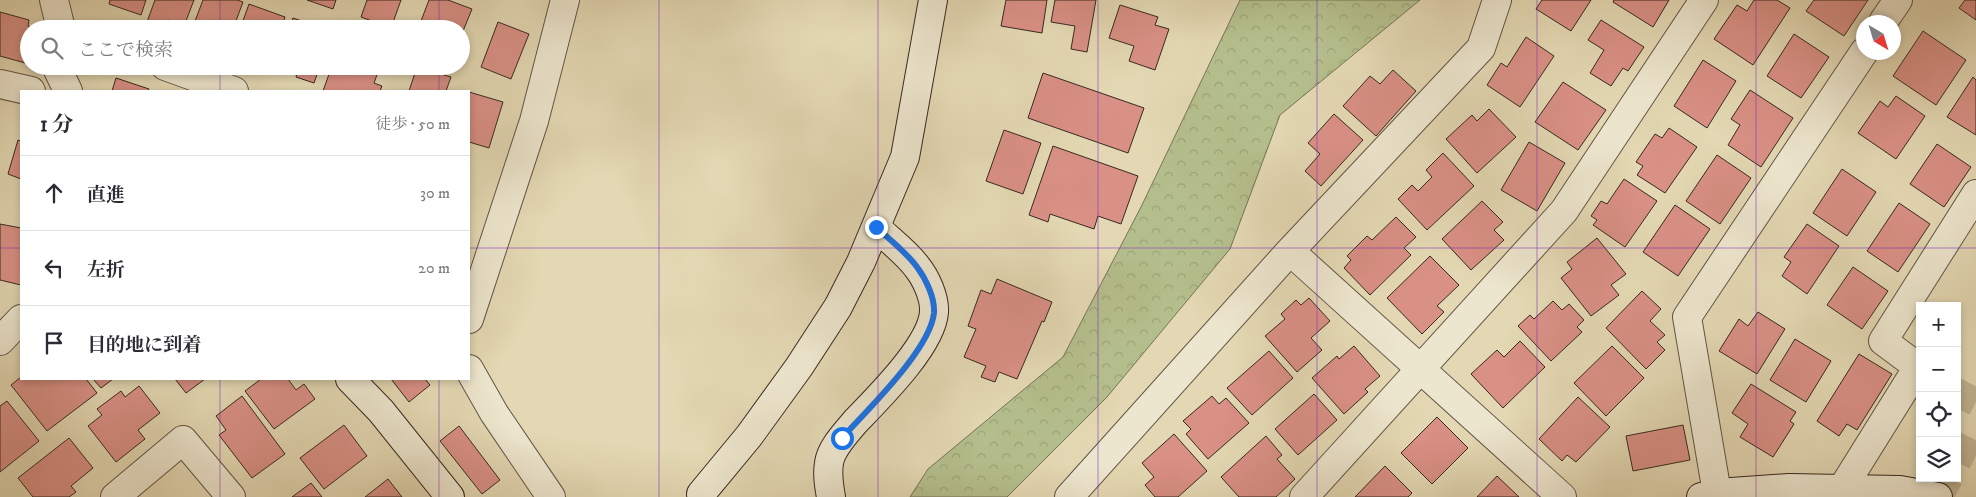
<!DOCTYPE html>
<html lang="ja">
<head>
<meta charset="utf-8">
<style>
  :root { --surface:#fff; --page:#f2f2f3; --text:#2b2b33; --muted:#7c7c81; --line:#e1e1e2 }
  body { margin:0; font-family:"IM FELL DW Pica","Noto Serif JP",serif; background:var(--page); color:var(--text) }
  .controls { position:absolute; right:15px; bottom:15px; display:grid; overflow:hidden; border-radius:0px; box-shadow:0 2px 8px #0003 }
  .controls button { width:45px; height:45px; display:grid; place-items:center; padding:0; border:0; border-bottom:1px solid var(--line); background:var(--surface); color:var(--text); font:25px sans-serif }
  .compass { position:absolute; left:1856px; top:15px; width:45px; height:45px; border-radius:50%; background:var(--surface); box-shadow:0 2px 8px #0003; rotate:142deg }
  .stop { position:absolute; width:15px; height:15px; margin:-11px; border:4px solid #1a73e8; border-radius:50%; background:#fff }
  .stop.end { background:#1a73e8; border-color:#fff; box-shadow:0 1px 5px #0008 }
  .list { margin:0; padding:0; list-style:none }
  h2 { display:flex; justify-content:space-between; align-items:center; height:65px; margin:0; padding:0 20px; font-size:21px }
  h2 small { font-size:16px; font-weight:400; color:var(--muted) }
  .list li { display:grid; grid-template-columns:32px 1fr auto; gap:15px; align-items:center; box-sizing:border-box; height:75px; padding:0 20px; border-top:1px solid var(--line) }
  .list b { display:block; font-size:19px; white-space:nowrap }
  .list em { font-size:16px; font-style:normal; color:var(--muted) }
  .icon { flex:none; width:28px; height:28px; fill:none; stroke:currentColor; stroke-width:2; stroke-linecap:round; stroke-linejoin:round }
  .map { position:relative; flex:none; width:1976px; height:497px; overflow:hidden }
  .search { position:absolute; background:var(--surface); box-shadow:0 2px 8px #0003; left:20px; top:20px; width:450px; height:55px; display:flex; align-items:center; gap:12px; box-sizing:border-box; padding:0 18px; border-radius:28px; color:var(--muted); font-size:19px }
  .panel { position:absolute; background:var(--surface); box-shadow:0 2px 8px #0003; left:20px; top:90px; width:450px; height:290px; border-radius:0px }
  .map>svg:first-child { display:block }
  .forest { fill:url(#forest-crowns); stroke:#767456 }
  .building { fill:#d99085; stroke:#372921 }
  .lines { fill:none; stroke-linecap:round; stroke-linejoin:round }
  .highway-tunnel { stroke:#c1b596; stroke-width:28; stroke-dasharray:28 14; stroke-linecap:butt }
  .street-casing { stroke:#625546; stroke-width:30 }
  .secondary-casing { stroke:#372921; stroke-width:30 }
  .street { stroke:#ede6ce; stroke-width:28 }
  .secondary { stroke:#ede6ce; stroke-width:28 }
  .route { stroke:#1a73e8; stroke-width:6 }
  .grid { fill:none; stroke:#7b2cbf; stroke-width:1; stroke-opacity:0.55 }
</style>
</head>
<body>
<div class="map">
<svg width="1976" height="497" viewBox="0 0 1976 497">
  <defs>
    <pattern id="forest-crowns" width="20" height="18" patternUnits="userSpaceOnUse" patternTransform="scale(1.25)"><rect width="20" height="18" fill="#b4be8c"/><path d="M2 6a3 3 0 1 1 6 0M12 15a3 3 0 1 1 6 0" fill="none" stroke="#9ba378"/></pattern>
  </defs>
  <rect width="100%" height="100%" fill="#e3d8b3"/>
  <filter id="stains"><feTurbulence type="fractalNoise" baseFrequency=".004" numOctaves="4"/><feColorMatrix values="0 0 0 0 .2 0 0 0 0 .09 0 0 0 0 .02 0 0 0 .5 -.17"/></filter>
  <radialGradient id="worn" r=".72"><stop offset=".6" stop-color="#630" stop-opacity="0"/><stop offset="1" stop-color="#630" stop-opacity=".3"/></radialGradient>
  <!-- forest -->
  <path class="forest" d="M1240 0H1420L1280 115 1230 249 1107 397 1007 497H910L928 469 1063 357 1141 207Z"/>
  <!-- building -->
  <path class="building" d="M110 0H146L141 15 109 4Z
    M155 0H194L184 26 168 20 166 29 147 22Z
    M203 0H237L243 2 233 29H192Z
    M307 0H336L333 9Z
    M367 0H401L391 28 361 17Z
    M429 0H448L472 9 461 36V29H418Z
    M1006 0H1047L1042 33 1001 26Z
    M1055 0H1096L1087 52 1071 49 1075 26 1051 22Z
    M1542 0H1591L1571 31 1536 9Z
    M1614 0H1669L1653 27 1613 2Z
    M1754 0H1777L1790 8 1753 65 1714 39 1737 5 1747 11Z
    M1814 0H1868L1844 36 1806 11Z
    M1965 0H1976V20L1959 8Z
    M249 4 285 17 281 29H240Z
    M1120 5 1158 17 1155 25 1169 29 1155 70 1129 61 1134 46 1109 38Z
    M0 12 29 20 28 26 37 29H29V64L0 56Z
    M293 18 325 29H289Z
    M1601 20 1644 47 1628 71 1623 68 1611 86 1590 73 1604 50 1588 40Z
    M498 22 529 34 511 79 481 67Z
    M1923 31 1966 60 1936 105 1893 76Z
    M1794 34 1829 57 1801 98 1767 76Z
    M1526 37 1554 56 1520 107 1487 85 1501 63 1507 67Z
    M1703 60 1736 81 1707 128 1674 106Z
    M299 66H320L314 83 296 77Z
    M332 66H363L378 72 374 83 382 86 380 91H323Z
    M417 67 451 77 446 91H409Z
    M1393 70 1416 91 1376 136 1343 106 1370 76 1380 84Z
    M1043 73 1144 108 1128 153 1028 118Z
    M1973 77 1976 80V135L1947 117Z
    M116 78 149 89 148 91H112Z
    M1563 82 1606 110 1578 150 1535 122Z
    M1750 90 1793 118 1761 167 1728 145 1740 125 1731 119Z
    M469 92 503 102 489 148 469 142Z
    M1896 96 1925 116 1896 159 1858 133 1880 101 1888 107Z
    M1489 109 1516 137 1477 173 1446 139 1472 115 1477 121Z
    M1334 114 1363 140 1321 186 1305 171 1320 154 1308 143Z
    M1669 128 1697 147 1665 193 1637 175 1643 166 1636 162 1655 134 1662 138Z
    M1004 130 1041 143 1023 194 986 181Z
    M18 140 21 141V179L8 174Z
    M1529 142 1565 163 1537 211 1501 190Z
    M1937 144 1971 167 1944 207 1910 184Z
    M1053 146 1138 176 1121 224 1098 216 1094 229 1050 214 1048 222 1029 215Z
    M1443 153 1474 186 1427 230 1398 199 1412 185 1418 191 1432 177 1426 170Z
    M1717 155 1751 178 1720 224 1686 201Z
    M1842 169 1876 192 1847 236 1813 213Z
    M1624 179 1657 201 1625 247 1593 225 1597 220 1591 216 1601 201 1607 204Z
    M1482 201 1503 222 1494 230 1504 240 1471 270 1442 239Z
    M1899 203 1930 224 1898 272 1867 251Z
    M1675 205 1710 229 1678 276 1643 252Z
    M1396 217 1416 237 1404 248 1411 255 1370 295 1344 268 1351 260 1347 256 1367 236 1372 240Z
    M0 224 21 228V285L0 280Z
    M1807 224 1839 246 1807 294 1782 276 1791 262 1784 257Z
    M1597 238 1626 274 1611 285 1619 295 1591 316 1561 278 1572 269 1567 262Z
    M1430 256 1459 285 1437 306 1444 312 1422 334 1387 298Z
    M1853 267 1888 291 1862 329 1827 305Z
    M997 279 1052 302 1044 322 1042 321 1017 379 999 372 995 382 981 377 986 366 964 357 976 329 968 326 981 290 991 294Z
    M1642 291 1661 309 1650 321 1665 335 1657 342 1665 350 1646 369 1606 328Z
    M1309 298 1330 321 1311 338 1322 350 1297 372 1265 336 1285 319 1281 314 1296 300 1301 305Z
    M1553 301 1562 310 1569 304 1584 320 1577 327 1582 332 1551 361 1518 326 1530 315 1534 319Z
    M1758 312 1785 329 1757 374 1719 351 1739 319 1748 326Z
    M1795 339 1831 361 1806 402 1770 380Z
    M1520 341 1545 367 1503 408 1471 374 1497 350 1504 357Z
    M1354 346 1380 376 1365 389 1368 392 1344 414 1312 378 1337 356 1339 359Z
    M1612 346 1644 378 1606 416 1574 383Z
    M1269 351 1293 378 1252 415 1227 388Z
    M1859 354 1892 374 1857 430 1847 424 1839 436 1817 421Z
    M21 377V379H86L97 393 47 431 11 385Z
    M93 379H113L101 388Z
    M175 379H205L186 393Z
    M261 379H288L296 390 304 384 315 399 274 429 245 391Z
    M391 379H425L430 385 409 402Z
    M1751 384 1796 412 1790 421 1794 424 1773 457 1740 437 1748 424 1732 413Z
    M139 386 160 413 138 430 145 439 116 462 88 426 102 415 97 409 121 391 125 397Z
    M1314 394 1337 420 1298 455 1275 429Z
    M242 396 285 454 252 478 219 435 226 430 216 416Z
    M1212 396 1219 404 1226 398 1249 423 1208 459 1186 434 1191 429 1183 421Z
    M1578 397 1610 427 1576 462 1567 455 1562 461 1539 439Z
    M7 401 39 441 0 472V406Z
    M1437 417 1468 448 1432 484 1401 453Z
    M344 425 367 456 324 489 300 458Z
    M1683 425 1690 460 1633 471 1626 436Z
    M459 426 500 480 482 494 440 441Z
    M1174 434 1207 471 1178 497H1155L1145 485 1154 477 1142 463Z
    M1266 436 1282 455 1277 459 1295 479 1276 497H1239L1221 477Z
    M69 438 93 468 71 486 76 492 69 497H33L18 478Z
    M1385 466 1412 493 1408 497H1355Z
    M1497 476 1519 497H1477Z
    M388 479 402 497H365Z
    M311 483 322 497H292Z"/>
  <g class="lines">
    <!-- highway-tunnel -->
    <path class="highway-tunnel" d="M1957 408 1976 373
      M1957 462 1976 425
      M1939 497 1949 478"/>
    <defs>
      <path id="street" d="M54 0 61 29
        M1883 22 1898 0
        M56 66 68 91
        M165 66 234 91
        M0 84 31 91
        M1290 251 1481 48 1497 0
        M469 319 534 121 565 0
        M0 341 21 319
        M469 369 494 413 551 497
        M1842 489 1918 367 1883 341 1976 194
        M1717 493 1687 317 1864 52
        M115 497 183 440 231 497
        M1069 497 1290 251 1562 497
        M1304 497 1564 211 1704 0"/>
      <path id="secondary" d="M350 379 381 411 450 497
        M701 494 749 436 799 367 838 307 861 262 905 157 933 0
        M831 497C829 486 827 475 829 463 831 448 846 433 855 422 878 398 932 345 934 312 935 298 926 278 917 267 906 252 889 240 876 227
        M1701 497 1717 493 1789 488 1900 490 1938 497"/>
    </defs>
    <!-- street casing -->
    <use href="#street" class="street-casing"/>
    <!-- secondary casing -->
    <use href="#secondary" class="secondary-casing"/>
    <!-- street -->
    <use href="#street" class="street"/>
    <!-- secondary -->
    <use href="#secondary" class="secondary"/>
  </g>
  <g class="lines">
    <!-- route -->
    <path class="route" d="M842 438C867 410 930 350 934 313 935 298 926 279 917 267 907 253 889 239 876 227"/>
  </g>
  <!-- grid -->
  <path class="grid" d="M220 0V29M439 0V29M659 0V497M878 0V497M1098 0V497M1317 0V497M1537 0V497M1756 0V497M220 66V91M439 66V91M0 248H21M469 248H1976M220 379V497M439 379V497"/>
  <rect width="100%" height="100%" filter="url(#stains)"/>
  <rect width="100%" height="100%" fill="url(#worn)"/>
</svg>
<div class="controls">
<button>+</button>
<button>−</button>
<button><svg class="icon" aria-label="locate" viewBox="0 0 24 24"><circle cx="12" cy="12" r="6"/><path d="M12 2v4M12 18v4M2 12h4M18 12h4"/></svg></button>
<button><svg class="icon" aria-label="layers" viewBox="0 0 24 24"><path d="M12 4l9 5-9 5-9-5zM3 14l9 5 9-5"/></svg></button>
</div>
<svg class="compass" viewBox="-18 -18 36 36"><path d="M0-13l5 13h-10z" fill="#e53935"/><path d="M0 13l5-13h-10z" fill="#7c7c81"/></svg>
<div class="stop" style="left:842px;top:438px"></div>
<div class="stop end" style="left:876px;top:227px"></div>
<div class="search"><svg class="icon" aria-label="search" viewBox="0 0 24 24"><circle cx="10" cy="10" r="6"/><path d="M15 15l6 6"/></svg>ここで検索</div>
<section class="panel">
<h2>1 分<small>徒歩 · 50 m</small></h2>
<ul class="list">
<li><svg class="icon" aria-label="ahead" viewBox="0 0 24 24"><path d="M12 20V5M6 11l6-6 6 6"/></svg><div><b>直進</b></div><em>30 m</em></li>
<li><svg class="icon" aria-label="left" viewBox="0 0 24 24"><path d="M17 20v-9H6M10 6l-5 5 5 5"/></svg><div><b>左折</b></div><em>20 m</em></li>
<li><svg class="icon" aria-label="arrive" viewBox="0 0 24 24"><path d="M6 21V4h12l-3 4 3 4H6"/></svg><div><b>目的地に到着</b></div></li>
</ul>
</section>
</div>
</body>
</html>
